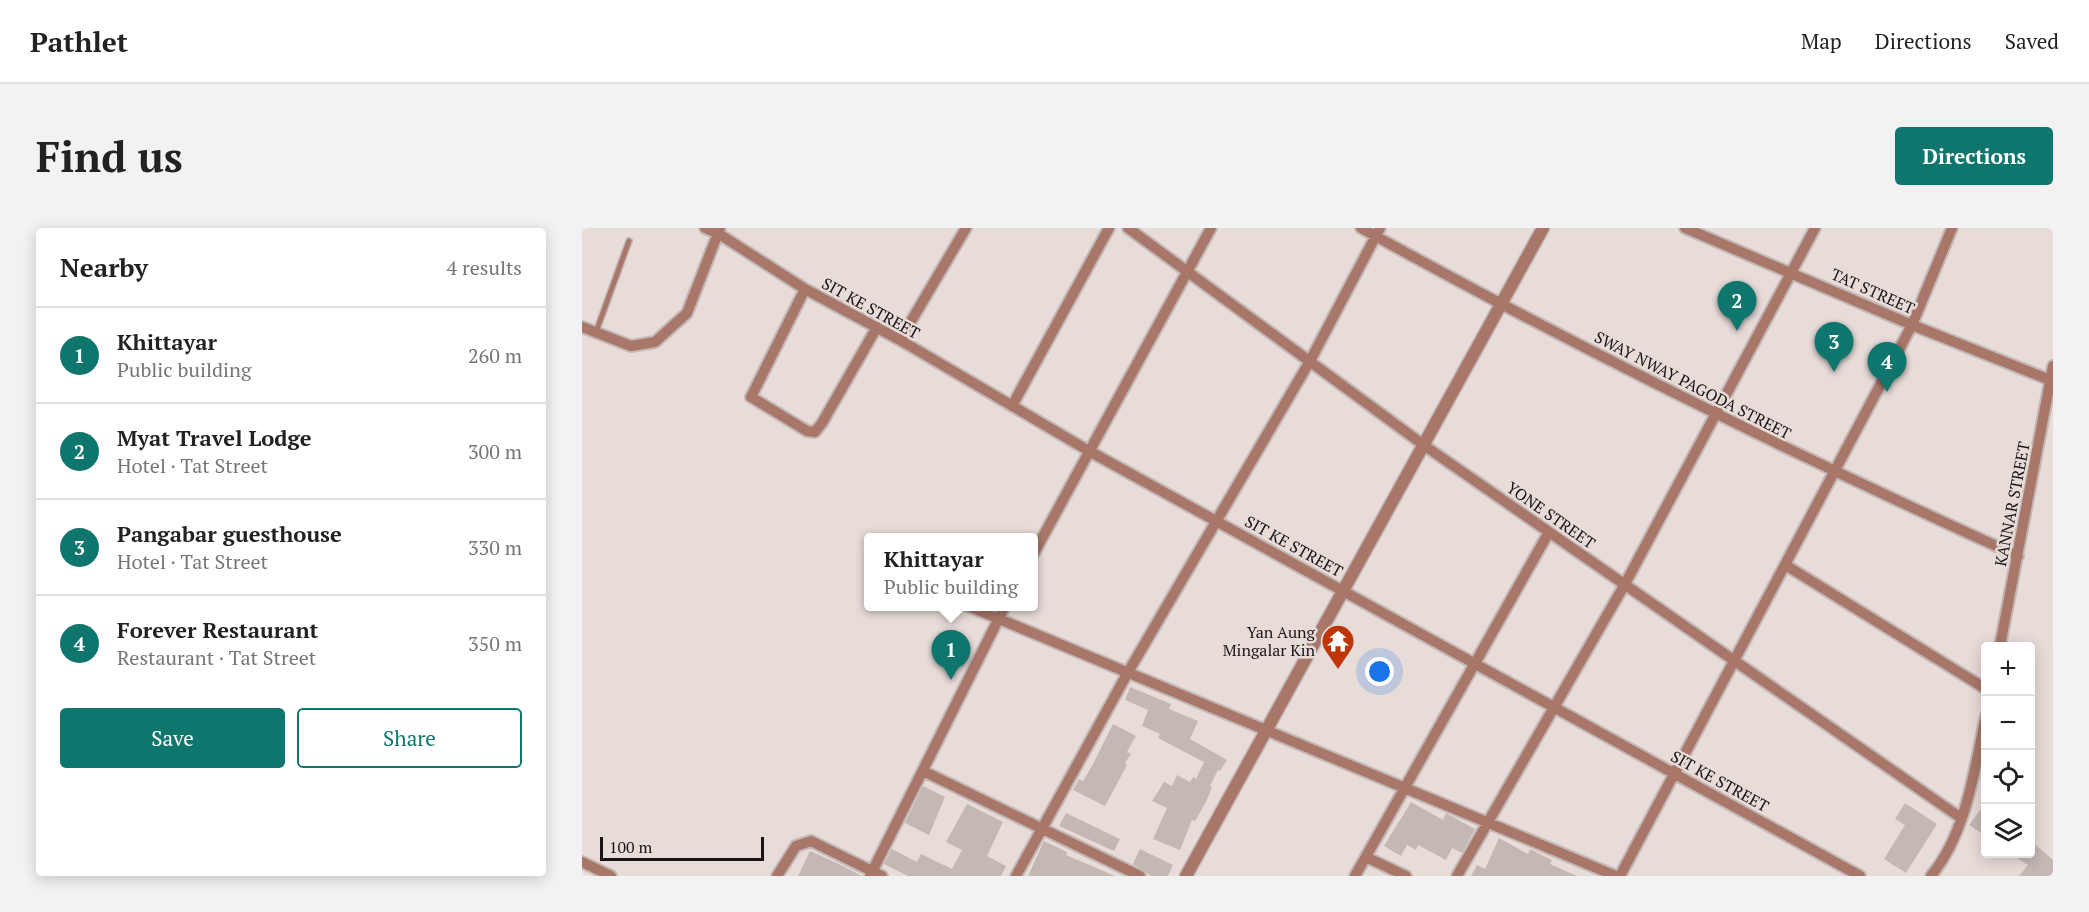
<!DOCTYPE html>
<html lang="en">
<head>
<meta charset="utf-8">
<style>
  :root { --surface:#fff; --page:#f2f2f2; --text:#222; --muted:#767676; --line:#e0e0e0; --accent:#0f766e }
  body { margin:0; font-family:"PT Serif",serif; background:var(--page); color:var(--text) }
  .controls { position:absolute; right:18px; bottom:18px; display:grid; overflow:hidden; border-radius:6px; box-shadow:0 3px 15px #0003 }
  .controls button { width:54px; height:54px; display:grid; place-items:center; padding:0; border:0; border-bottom:2px solid var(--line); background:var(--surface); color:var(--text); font:30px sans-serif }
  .scale { position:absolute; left:18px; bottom:15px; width:164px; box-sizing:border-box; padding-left:6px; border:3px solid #191514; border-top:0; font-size:16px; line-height:21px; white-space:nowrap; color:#191514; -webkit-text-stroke:4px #e8dcd9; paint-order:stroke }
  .you { position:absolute; left:798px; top:444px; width:21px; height:21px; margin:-15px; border:4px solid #fff; border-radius:50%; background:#1a73e8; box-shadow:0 0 0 9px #1a73e833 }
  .badge { display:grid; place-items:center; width:39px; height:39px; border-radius:50%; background:var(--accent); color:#fff; font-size:20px; font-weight:700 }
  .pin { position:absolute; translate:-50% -50px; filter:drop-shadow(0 2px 3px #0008) }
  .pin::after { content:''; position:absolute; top:32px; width:21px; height:18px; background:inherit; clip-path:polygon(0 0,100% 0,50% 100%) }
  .popup { position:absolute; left:282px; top:305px; width:174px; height:78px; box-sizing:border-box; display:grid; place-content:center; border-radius:6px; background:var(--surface); filter:drop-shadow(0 2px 4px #0005); font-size:20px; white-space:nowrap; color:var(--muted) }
  .popup b { font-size:22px; color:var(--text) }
  .popup::after { content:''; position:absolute; left:50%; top:100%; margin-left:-12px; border:12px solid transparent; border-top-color:var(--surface) }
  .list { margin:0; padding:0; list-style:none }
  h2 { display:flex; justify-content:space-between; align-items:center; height:78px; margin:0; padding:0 24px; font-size:26px }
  h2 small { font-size:20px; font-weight:400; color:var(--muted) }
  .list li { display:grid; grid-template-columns:39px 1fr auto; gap:18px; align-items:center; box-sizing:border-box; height:96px; padding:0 24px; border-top:2px solid var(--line) }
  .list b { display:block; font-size:22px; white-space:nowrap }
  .list p { margin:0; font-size:20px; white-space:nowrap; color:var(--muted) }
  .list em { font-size:20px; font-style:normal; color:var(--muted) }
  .actions { display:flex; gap:12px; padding:18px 24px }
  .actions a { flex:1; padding:14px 0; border:2px solid var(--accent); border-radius:6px; text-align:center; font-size:21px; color:var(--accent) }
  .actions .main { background:var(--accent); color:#fff }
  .icon { flex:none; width:33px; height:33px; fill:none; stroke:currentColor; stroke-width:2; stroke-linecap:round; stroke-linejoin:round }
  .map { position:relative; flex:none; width:1471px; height:648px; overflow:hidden; border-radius:6px }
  header { display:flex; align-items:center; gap:36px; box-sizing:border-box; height:84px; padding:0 30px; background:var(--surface); border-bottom:2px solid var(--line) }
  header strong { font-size:28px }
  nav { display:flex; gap:33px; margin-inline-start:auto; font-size:21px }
  .intro { display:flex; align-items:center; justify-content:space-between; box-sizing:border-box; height:144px; padding:0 36px }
  h1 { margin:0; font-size:42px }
  .button { padding:15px 27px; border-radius:6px; background:var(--accent); color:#fff; font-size:21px; font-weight:700 }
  main { display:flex; gap:36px; padding:0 36px }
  aside { flex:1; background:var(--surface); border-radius:6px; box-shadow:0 3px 15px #0003 }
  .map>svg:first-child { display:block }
  .building { fill:#c4b8b5 }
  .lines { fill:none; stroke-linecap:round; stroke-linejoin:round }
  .service-casing { stroke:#c3b8b6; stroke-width:8 }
  .minor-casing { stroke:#c3b8b6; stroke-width:14 }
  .tertiary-casing { stroke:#c3b8b6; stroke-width:15 }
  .service { stroke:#a87769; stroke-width:5 }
  .minor { stroke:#a87769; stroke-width:10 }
  .tertiary { stroke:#a87769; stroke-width:12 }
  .labels { text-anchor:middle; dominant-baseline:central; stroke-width:5; stroke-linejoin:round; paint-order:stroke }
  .street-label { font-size:16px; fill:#191514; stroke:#e8dcd9 }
  .poi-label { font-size:16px; fill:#191514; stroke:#e8dcd9; text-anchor:end }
</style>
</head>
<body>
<header>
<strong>Pathlet</strong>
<nav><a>Map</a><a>Directions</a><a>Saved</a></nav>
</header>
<div class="intro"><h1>Find us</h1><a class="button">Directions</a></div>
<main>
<aside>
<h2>Nearby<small>4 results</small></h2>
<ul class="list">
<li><span class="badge">1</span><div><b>Khittayar</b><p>Public building</p></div><em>260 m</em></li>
<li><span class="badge">2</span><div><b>Myat Travel Lodge</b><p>Hotel · Tat Street</p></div><em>300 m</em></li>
<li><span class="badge">3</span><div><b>Pangabar guesthouse</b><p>Hotel · Tat Street</p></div><em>330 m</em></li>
<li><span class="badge">4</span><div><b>Forever Restaurant</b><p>Restaurant · Tat Street</p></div><em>350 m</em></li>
</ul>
<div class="actions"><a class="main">Save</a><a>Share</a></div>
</aside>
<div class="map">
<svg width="1471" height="648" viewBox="0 0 1471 648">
  <rect width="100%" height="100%" fill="#e8dcd9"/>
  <!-- building -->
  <path class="building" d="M548 459 589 476 587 481 616 493 608 511 645 532 638 543 636 542 628 558 630 559 624 574 613 593 610 592 598 622 571 611 585 580 570 573 582 554 590 558 595 547 608 554 611 549 614 551 622 534 576 510 578 506 560 498 566 482 543 472Z
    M531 496 554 508 545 524 549 526 543 535 545 537 523 578 491 562 497 551 501 553 510 538Z
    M341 558 363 569 347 607 323 595Z
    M829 574 861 592 864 585 893 601 880 625 870 620 864 632 836 617 834 622 825 617 819 628 802 618Z
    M1323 575 1355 596 1324 645 1302 631 1323 597 1313 591Z
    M385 576 421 594 405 628 424 638 419 648H326L302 636 310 621 335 634 339 626 370 641 380 622 364 614Z
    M1398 582 1404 586V608L1387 597Z
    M484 585 538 611 532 623 477 598Z
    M917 610 946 626 948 621 970 632 968 636 995 648H889L895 637 903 641Z
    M462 613 485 624 484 627 533 648H446Z
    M1449 613 1471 632V648H1437L1446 637 1429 626H1449Z
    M558 621 591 637 586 648H569L551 636Z
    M228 623 257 636 280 648H216Z"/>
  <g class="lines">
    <defs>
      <path id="service" d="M14 104 47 13"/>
      <path id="minor" d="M123 0 137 6 223 61 318 112 507 223 1278 648
        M546 0 843 218 1379 590
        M779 0C993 119 1213 227 1436 328
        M1103 0 1330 97 1468 152
        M223 61 169 169 225 203 233 204 240 195 295 99
        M0 99 49 118 73 114 105 85 138 0
        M318 112 384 0
        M430 178 527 0
        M452 325 629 0
        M1205 338 1404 461
        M386 378 1034 648
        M1418 418 1471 138
        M341 543 558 648
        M784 629 824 648
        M0 634 29 648
        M195 648 214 618 229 613 300 648
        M288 648 423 378
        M434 648 545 446 728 133 798 0
        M773 648 967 304
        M875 648 1043 356 1233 0
        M1038 648 1330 97 1370 0
        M1349 648C1385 604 1392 542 1404 488"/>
      <path id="tertiary" d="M604 648 961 0"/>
    </defs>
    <!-- service casing -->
    <use href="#service" class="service-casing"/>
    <!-- minor casing -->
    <use href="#minor" class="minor-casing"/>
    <!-- tertiary casing -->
    <use href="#tertiary" class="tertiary-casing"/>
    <!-- service -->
    <use href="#service" class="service"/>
    <!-- minor -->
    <use href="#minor" class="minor"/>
    <!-- tertiary -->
    <use href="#tertiary" class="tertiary"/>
  </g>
  <!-- icons -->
  <defs>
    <symbol id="temple-pin" viewBox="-11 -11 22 30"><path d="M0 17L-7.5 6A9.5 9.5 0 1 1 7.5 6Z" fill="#be3608" stroke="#e8dcd9"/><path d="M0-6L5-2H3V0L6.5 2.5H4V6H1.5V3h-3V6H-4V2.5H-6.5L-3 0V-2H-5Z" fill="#fff"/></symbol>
  </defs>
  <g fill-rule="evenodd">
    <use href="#temple-pin" x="737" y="394" width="38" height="52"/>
  </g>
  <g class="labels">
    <!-- street labels -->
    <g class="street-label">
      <text transform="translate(1291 63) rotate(24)">TAT STREET</text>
      <text transform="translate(289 80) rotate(29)">SIT KE STREET</text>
      <text transform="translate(1111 157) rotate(27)">SWAY NWAY PAGODA STREET</text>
      <text transform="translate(1430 276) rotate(-79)">KANNAR STREET</text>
      <text transform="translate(969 287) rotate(35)">YONE STREET</text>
      <text transform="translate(712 318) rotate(29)">SIT KE STREET</text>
      <text transform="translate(1138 553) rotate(29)">SIT KE STREET</text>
    </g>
    <!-- poi labels -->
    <g class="poi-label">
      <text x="733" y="404">Yan Aung<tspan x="733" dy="18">Mingalar Kin</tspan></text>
    </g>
  </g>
</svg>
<div class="controls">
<button>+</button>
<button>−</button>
<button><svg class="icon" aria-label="locate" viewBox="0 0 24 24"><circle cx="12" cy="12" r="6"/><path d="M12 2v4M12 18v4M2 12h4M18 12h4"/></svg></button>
<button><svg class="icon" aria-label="layers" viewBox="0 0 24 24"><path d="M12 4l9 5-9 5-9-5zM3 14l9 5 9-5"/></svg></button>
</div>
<div class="scale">100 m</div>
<div class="you"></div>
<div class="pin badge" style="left:369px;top:452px">1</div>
<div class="popup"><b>Khittayar</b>Public building</div>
<div class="pin badge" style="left:1155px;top:103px">2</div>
<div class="pin badge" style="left:1252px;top:144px">3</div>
<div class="pin badge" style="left:1305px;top:164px">4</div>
</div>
</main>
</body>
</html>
